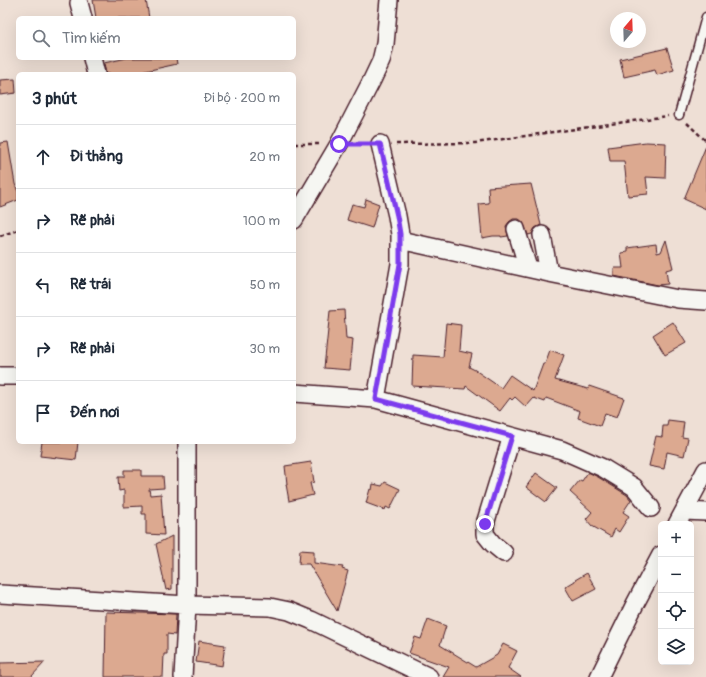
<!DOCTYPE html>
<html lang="vi">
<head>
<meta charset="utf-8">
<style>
  :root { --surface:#fff; --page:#f6f6f7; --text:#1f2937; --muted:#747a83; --line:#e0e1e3 }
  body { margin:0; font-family:Pangolin,sans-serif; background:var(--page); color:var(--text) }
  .controls { position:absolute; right:12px; bottom:12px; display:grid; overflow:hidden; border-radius:6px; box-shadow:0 4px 16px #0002 }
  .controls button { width:36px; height:36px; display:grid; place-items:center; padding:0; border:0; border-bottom:1px solid var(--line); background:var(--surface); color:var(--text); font:20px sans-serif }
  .compass { position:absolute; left:610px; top:12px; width:36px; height:36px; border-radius:50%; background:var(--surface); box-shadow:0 4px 16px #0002; rotate:19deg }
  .stop { position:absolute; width:12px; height:12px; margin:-9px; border:3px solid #7c3aed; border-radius:50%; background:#fff }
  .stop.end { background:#7c3aed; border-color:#fff; box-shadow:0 1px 4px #0008 }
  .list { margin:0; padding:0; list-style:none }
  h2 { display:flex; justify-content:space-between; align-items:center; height:52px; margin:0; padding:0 16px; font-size:17px }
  h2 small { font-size:13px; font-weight:400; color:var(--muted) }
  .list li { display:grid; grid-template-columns:26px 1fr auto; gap:12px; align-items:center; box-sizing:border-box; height:64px; padding:0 16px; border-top:1px solid var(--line) }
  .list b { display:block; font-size:15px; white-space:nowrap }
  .list em { font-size:13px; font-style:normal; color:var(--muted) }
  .icon { flex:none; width:22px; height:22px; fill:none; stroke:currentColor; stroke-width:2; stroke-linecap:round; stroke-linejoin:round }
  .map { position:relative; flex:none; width:706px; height:677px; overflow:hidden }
  .search { position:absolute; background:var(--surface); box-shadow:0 4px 16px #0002; left:16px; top:16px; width:280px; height:44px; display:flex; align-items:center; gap:10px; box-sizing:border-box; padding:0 14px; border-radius:6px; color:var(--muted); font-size:15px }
  .panel { position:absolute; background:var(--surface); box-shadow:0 4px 16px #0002; left:16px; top:72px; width:280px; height:372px; border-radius:6px }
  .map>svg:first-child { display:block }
  .building { fill:#dca990; stroke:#4a1f2b }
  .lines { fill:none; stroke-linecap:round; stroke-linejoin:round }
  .lane-casing { stroke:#4a1f2b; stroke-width:11 }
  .street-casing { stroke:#4a1f2b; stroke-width:20 }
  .path { stroke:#4a1f2b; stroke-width:2.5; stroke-dasharray:4 3; stroke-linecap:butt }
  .lane { stroke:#f6f6f2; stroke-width:8 }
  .street { stroke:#f6f6f2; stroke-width:17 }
  .route { stroke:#7c3aed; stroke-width:5 }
</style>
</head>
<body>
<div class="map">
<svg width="706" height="677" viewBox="0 0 706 677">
  <rect width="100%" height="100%" fill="#eedfd5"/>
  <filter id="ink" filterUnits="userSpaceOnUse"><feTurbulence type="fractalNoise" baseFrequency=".025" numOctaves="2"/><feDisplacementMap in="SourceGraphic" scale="8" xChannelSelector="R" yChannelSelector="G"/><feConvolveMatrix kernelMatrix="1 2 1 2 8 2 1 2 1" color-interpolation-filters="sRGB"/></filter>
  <g filter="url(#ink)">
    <!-- building -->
    <path class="building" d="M93 0H146L149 18H96Z
      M667 48 674 70 657 75 655 70 624 77 620 59Z
      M127 58H176L177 64 132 74H106L104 63Z
      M15 79 16 93 0 95V80Z
      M8 142 15 184 18 192V200L0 207V143Z
      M646 142 666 143 665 178 646 177 648 194 628 196 624 161H610L608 147Z
      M706 146V209L684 199Z
      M531 184 541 225 535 228 532 234 528 235 523 222 519 219H513L509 222 506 226 508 236 501 237V236H493L482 238 479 204 489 203 488 187Z
      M366 199 379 204 372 228 347 220 352 204 364 207Z
      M666 240 673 268 666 270 668 284 658 285 614 276V268H623L621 253 627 252V248L656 244 657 253 661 252Z
      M344 310 346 339 353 340 350 370 324 368 330 311Z
      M673 322 686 343 665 355 653 335Z
      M446 323 461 325 459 351 472 354 469 367 475 370 501 388 510 375 533 391 543 364H545L550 350 564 355 555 380 588 389 589 386 624 398 617 417 605 413 600 426 578 418 580 411 546 398 545 402 534 398 526 407 515 397 512 400 510 398 500 411 466 386 465 389 412 386 413 355 443 357Z
      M668 420 684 422 682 437 688 438 684 456 667 452 664 469 649 466 656 436 662 437 663 426H667Z
      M42 442H78L76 460 40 456Z
      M311 462 314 482 310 483 313 495 289 501 286 484H287L285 466Z
      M124 470H141V476H163L164 488 149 489 150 495 161 494 164 535 146 534V514H142V506L124 507V490L119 491 118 477H124Z
      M588 472 598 477 627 495 631 500 623 512 629 516 619 532 615 529 611 537 592 526 586 519 592 512 570 492 580 480 582 481Z
      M536 473 557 488 546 502 526 487Z
      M385 482 400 489 390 509 386 507 385 510 366 503 370 489 372 490 373 484 382 486Z
      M172 536V589L166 590 156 544Z
      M300 550 314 551V563L343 567 342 569 348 571 337 611 309 564H299Z
      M587 573 596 589 573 601 565 587 575 581V580Z
      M106 612 176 614 175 635 167 634V654H164L163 677H105Z
      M428 619 446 626 440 645 476 667 497 655 503 644 517 651 508 668 521 677H443L449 667 409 653 415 637 421 639Z
      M199 641 225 645 222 666 196 662Z
      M45 662 31 677H0V663Z"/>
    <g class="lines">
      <defs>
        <path id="lane" d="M679 115 706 17"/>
        <path id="street" d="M79 3 83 18
          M92 58 96 74
          M294 220 339 144 372 80 381 61 385 44 389 0
          M516 229 528 268
          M542 235 549 273
          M400 240 549 273 678 299 706 301
          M0 376H18
          M294 393 376 399 562 450 603 468 634 487 651 508
          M376 399 400 264V234L397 216 380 144
          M684 511 706 470
          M677 524 684 511 706 512
          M504 553 493 544 485 534V524L512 436
          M0 594 187 605 270 607 289 611 311 620 429 677
          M183 677 187 605V442
          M599 677 635 604 661 555"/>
      </defs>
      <!-- lane casing -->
      <use href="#lane" class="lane-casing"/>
      <!-- street casing -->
      <use href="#street" class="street-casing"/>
      <!-- path -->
      <path class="path" d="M687 123 706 141
        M294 144H319
        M396 144 475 143 668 116
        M0 236 18 230"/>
      <!-- lane -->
      <use href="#lane" class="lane"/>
      <!-- street -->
      <use href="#street" class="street"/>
    </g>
  </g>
  <g class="lines" filter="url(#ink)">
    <!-- route -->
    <path class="route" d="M339 144H380L397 216 400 234V264L376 399 512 436 485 524"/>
  </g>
</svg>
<div class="controls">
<button>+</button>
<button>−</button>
<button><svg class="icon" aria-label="locate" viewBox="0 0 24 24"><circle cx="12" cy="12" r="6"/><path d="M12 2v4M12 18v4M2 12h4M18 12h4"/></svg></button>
<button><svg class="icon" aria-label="layers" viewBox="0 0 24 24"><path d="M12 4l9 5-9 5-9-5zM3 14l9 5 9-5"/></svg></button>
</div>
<svg class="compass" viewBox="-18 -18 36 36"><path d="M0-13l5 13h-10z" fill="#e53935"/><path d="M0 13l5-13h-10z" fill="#747a83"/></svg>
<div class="stop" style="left:339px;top:144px"></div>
<div class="stop end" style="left:485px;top:524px"></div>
<div class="search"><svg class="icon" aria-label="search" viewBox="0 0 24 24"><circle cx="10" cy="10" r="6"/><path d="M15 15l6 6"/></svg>Tìm kiếm</div>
<section class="panel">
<h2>3 phút<small>Đi bộ · 200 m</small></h2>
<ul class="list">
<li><svg class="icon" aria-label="ahead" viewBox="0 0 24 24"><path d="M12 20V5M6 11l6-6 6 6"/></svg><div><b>Đi thẳng</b></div><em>20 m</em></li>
<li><svg class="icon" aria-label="right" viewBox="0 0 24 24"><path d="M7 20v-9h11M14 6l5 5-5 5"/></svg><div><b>Rẽ phải</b></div><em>100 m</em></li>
<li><svg class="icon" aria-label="left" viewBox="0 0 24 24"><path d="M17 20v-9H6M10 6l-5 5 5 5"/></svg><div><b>Rẽ trái</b></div><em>50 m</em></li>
<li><svg class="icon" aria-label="right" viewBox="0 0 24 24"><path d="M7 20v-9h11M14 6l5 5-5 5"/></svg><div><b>Rẽ phải</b></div><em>30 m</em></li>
<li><svg class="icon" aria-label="arrive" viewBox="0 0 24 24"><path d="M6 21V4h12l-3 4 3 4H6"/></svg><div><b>Đến nơi</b></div></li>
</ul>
</section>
</div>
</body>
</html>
